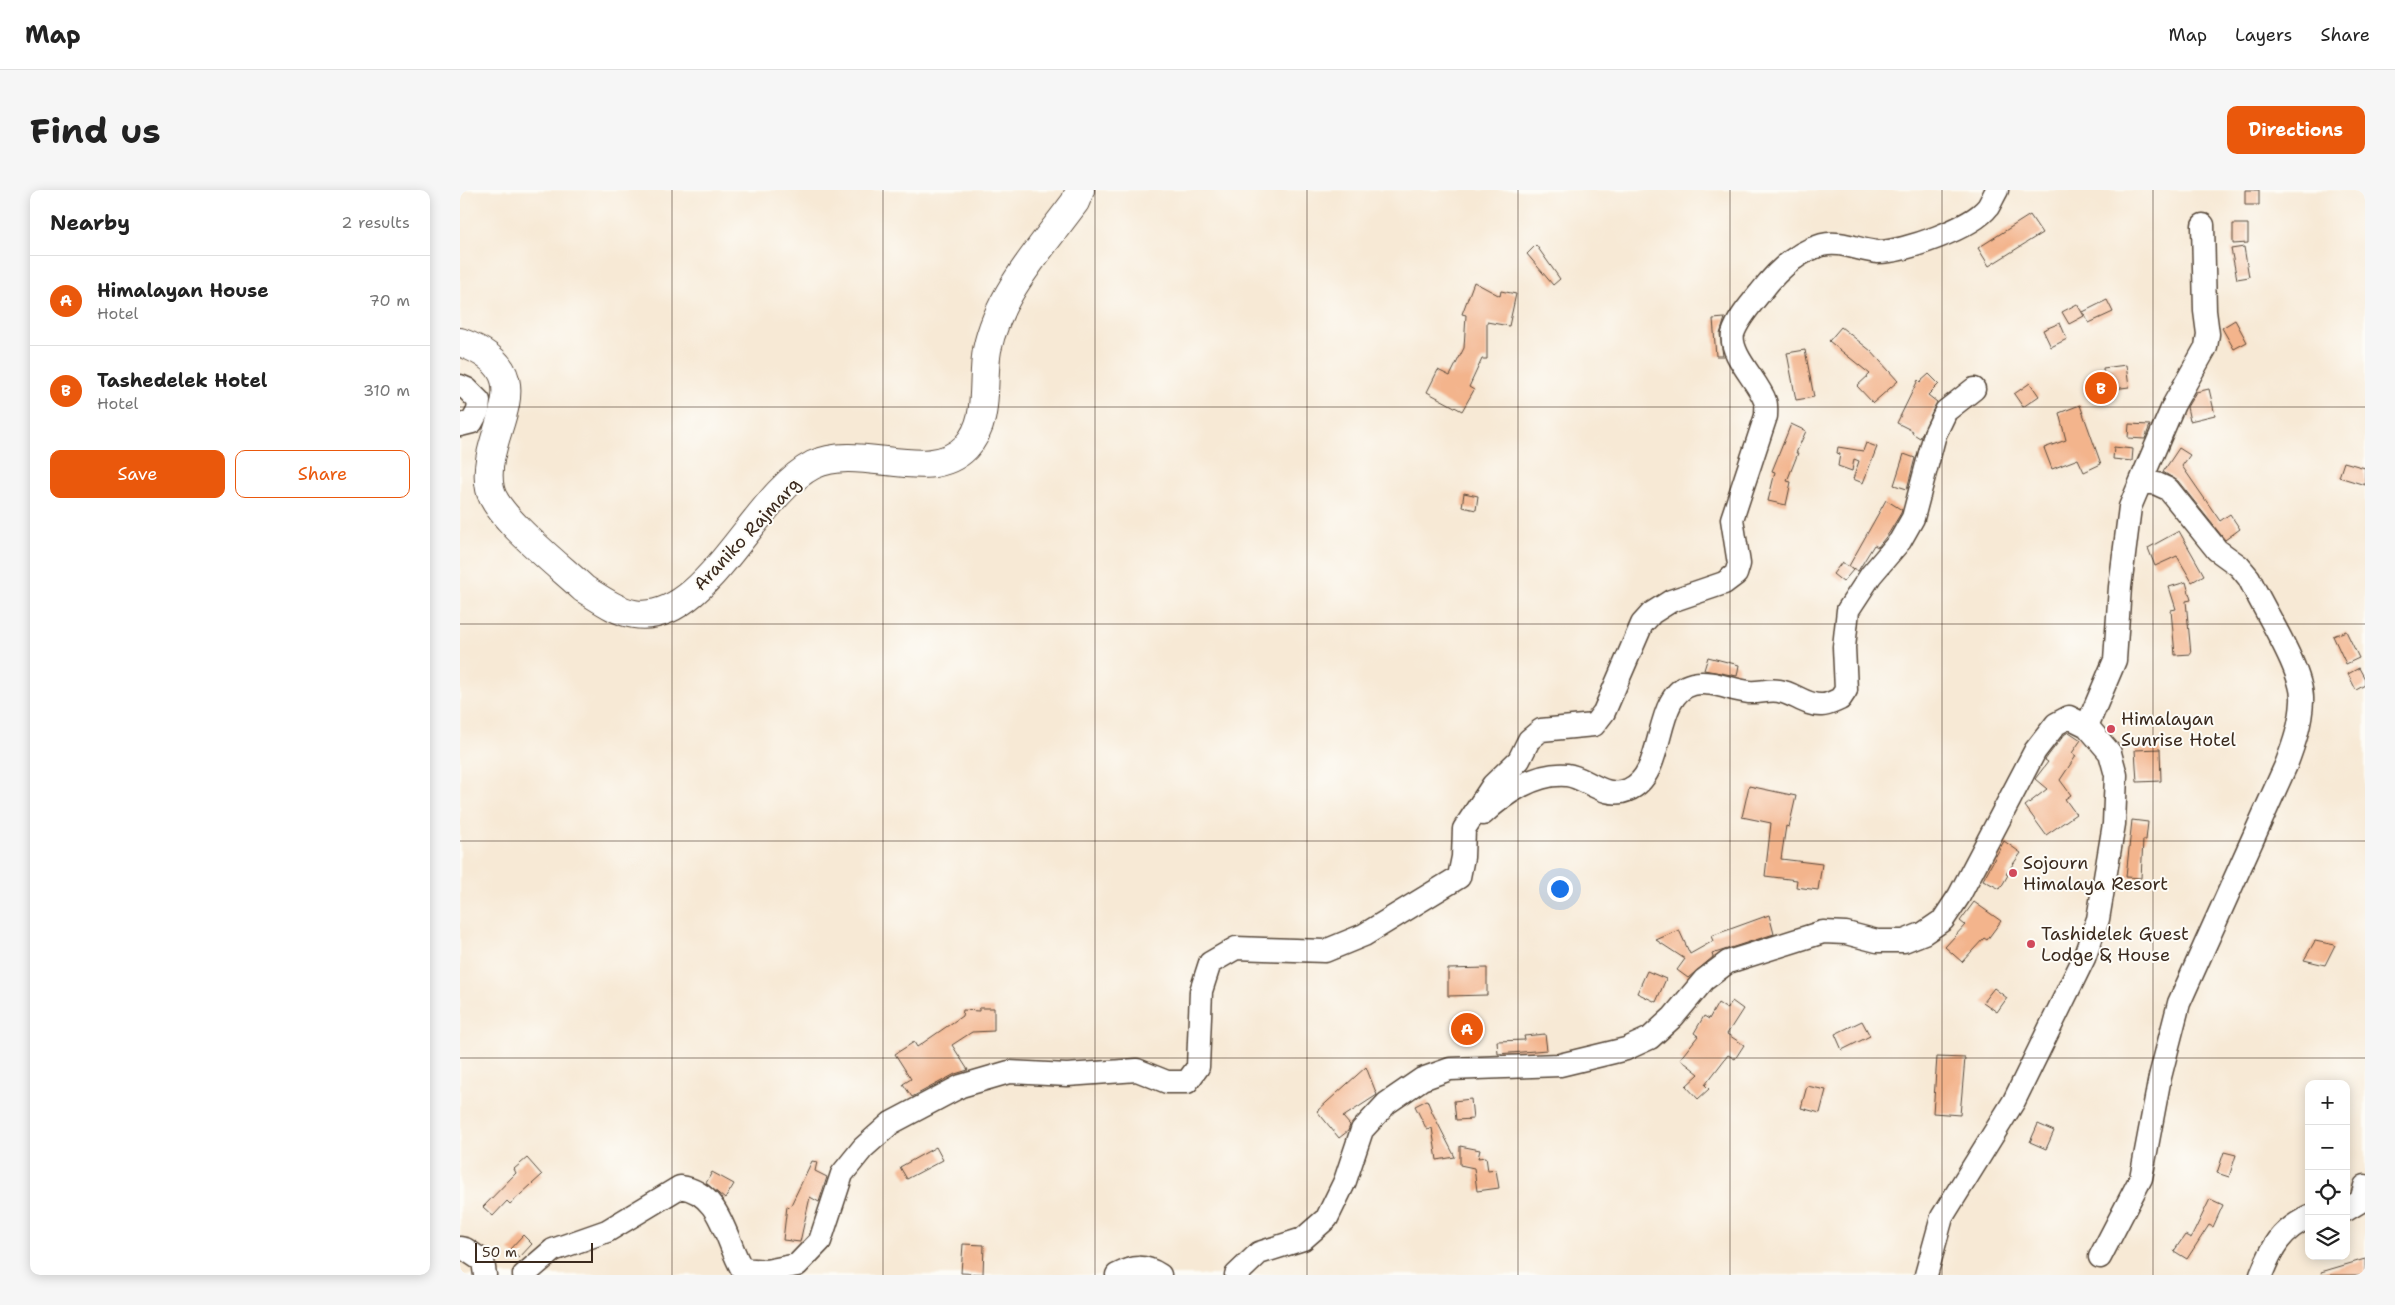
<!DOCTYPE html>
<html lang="en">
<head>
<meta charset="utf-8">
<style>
  :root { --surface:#fff; --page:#f6f6f6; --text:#222; --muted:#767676; --line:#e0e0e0; --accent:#ea580c }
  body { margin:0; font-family:"Shantell Sans",sans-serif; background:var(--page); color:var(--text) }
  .controls { position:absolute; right:15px; bottom:15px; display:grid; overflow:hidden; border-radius:10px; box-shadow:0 2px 12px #0003 }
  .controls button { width:45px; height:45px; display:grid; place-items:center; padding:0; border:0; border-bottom:1px solid var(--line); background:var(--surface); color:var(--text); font:25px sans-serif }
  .scale { position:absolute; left:15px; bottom:12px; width:118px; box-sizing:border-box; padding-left:5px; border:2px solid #3b2a1e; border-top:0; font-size:14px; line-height:18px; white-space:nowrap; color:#3b2a1e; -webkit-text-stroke:4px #fdfcf7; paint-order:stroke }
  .you { position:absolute; left:1099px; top:698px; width:18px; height:18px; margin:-12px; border:4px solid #fff; border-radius:50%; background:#1a73e8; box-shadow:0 0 0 8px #1a73e833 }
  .badge { display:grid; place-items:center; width:32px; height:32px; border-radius:50%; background:var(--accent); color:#fff; font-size:16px; font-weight:700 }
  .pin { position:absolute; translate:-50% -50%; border:2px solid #fff; box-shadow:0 1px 5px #0006 }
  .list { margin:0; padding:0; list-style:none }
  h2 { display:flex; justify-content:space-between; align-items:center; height:65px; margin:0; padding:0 20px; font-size:21px }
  h2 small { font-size:16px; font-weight:400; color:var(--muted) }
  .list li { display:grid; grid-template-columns:32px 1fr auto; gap:15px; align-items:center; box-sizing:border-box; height:90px; padding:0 20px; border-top:1px solid var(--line) }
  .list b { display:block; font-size:19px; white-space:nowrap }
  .list p { margin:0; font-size:16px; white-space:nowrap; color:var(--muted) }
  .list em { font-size:16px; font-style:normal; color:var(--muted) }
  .actions { display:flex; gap:10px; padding:15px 20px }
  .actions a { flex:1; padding:11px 0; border:1px solid var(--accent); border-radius:10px; text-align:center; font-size:18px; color:var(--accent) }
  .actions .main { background:var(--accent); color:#fff }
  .icon { flex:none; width:28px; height:28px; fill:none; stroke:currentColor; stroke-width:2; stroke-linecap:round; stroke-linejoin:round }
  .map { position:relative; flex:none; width:1905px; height:1085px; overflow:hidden; border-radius:10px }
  header { display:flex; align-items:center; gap:30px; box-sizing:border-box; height:70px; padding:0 25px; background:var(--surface); border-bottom:1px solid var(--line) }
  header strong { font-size:24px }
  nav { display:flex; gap:28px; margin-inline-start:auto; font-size:18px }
  .intro { display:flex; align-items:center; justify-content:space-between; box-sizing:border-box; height:120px; padding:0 30px }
  h1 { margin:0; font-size:35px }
  .button { padding:12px 22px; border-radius:10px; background:var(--accent); color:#fff; font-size:18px; font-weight:700 }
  main { display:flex; gap:30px; padding:0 30px }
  aside { flex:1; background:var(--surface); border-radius:10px; box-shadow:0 2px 12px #0003 }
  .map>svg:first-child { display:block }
  .building { fill:#f3b48c }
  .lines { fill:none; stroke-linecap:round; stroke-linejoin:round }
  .minor-casing { stroke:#574739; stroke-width:25 }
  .highway-casing { stroke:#574739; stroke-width:30 }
  .minor { stroke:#fff; stroke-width:22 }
  .highway { stroke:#fff; stroke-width:28 }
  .grid { fill:none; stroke:#3b2a1e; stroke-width:1; stroke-opacity:0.55 }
  .poi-dot { fill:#d1495b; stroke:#fdfcf7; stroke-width:2 }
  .labels { text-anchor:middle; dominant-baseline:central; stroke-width:4; stroke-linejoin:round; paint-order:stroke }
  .street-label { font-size:18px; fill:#3b2a1e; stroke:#fdfcf7 }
  .poi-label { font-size:18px; fill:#3b2a1e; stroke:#fdfcf7; text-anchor:start }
</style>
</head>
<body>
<header>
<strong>Map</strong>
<nav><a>Map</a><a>Layers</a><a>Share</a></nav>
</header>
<div class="intro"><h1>Find us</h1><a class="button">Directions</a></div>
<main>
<aside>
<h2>Nearby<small>2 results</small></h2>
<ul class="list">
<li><span class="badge">A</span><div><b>Himalayan House</b><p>Hotel</p></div><em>70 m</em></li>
<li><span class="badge">B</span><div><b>Tashedelek Hotel</b><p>Hotel</p></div><em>310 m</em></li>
</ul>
<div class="actions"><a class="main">Save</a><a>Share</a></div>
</aside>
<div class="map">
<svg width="1905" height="1085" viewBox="0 0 1905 1085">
  <rect width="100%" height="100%" fill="#fdfcf7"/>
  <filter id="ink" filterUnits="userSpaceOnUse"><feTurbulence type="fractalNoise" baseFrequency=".02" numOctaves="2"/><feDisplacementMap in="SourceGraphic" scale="10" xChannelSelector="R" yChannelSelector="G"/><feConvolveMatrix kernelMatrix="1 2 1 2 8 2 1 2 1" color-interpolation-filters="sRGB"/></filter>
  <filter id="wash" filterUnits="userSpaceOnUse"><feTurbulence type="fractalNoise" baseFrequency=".0096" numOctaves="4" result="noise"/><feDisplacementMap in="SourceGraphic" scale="20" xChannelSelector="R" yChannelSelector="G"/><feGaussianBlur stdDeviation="1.12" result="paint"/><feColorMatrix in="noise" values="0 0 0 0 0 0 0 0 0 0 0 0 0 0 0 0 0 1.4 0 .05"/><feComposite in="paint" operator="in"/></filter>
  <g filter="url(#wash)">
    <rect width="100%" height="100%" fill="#f7e9d5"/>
    <g id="blocks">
      <!-- building -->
      <path class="building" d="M1785 0H1799V15H1785Z
        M1570 25 1582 43 1529 76 1518 58Z
        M1773 34H1788V53L1773 54Z
        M1076 55 1100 89 1093 95 1067 64Z
        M1784 57 1789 87 1777 89 1771 59Z
        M1014 92 1040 106 1041 101 1056 104 1049 136 1027 132V169H1022L1009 197 1014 200 1002 221 967 202 978 180 990 186 1004 158 1006 125 1002 124Z
        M1647 110 1653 122 1629 133 1623 122Z
        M1617 114 1624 126 1609 134 1602 122Z
        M1265 128 1260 144 1263 166H1256L1253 129Z
        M1775 130 1787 152 1774 159 1762 138Z
        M1600 133 1607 149 1591 157 1583 140Z
        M1381 137 1411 161 1438 191 1413 213 1397 196 1410 184 1369 151Z
        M1345 160 1354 207 1336 210 1327 163Z
        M1666 175 1669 197 1645 200 1643 178Z
        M1469 184 1479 194 1468 205 1477 212 1460 248 1452 243 1453 241 1437 233 1458 190 1460 192Z
        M1570 193 1579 206 1563 217 1554 204Z
        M1749 199 1755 225 1730 231 1727 217 1736 202Z
        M1620 215 1641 274 1624 282 1618 269 1592 279 1584 258 1606 250 1599 223Z
        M1331 234 1346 241 1336 263H1338L1327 291 1331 292 1326 315 1308 311 1315 282 1312 281Z
        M1669 234 1690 235 1685 249 1668 248Z
        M1406 253 1417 257 1403 293 1393 289 1399 271 1394 269 1392 281 1378 276 1380 264 1377 263 1378 257 1403 261Z
        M1654 257 1673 259 1672 271 1653 269Z
        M1719 258 1730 265 1722 276 1760 331 1770 324 1780 339 1765 350 1718 291 1703 282Z
        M1444 264 1455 268 1447 299 1434 295Z
        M1884 272 1905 278V295L1879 287Z
        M1004 303 1018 306 1016 320 1002 317Z
        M1426 310 1442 320 1441 323 1429 343 1418 357 1414 355 1398 381 1389 376Z
        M1719 341 1744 385 1732 392 1717 366 1695 376 1688 358Z
        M1382 372 1393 380 1383 392 1373 384Z
        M1726 392 1731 410 1726 411 1731 464 1715 465 1711 420 1716 419 1709 397Z
        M1886 441 1899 468 1886 474 1873 446Z
        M1248 467 1279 475 1277 486 1244 480Z
        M1899 478 1905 489V495L1896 500 1888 484Z
        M1609 542 1621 550 1612 563 1616 566 1600 590 1611 605 1605 609 1616 624 1586 645 1565 616 1587 599 1575 589 1588 572 1585 570 1590 563 1605 544Z
        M1700 559 1701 591 1677 592 1675 560Z
        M1289 596 1336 606 1329 637 1326 636 1321 669 1362 674 1358 700 1336 697 1337 690 1305 686 1311 633 1282 627Z
        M1672 630 1688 632 1686 650H1683L1681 688 1666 687Z
        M1544 651 1561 663 1546 684 1548 685 1540 699 1523 690Z
        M1514 712 1541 731 1527 750 1524 748 1502 772 1485 757 1505 735 1500 731Z
        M1309 725 1314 744 1252 764 1253 767 1228 788 1217 780 1225 769 1196 750 1219 740 1230 764 1253 751 1251 746Z
        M1855 751 1875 755 1865 775 1844 770Z
        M1027 778V805L988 806V779Z
        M1187 781 1206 789 1196 812 1177 803Z
        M1534 798 1547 808 1537 822 1523 812Z
        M1272 811 1283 819 1267 844 1284 855 1275 869 1268 865 1245 895 1249 899 1238 909 1226 896 1239 884 1220 869 1238 846 1234 843 1244 826 1249 829 1258 813 1267 819Z
        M519 818H534V841L512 842 492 855 508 880 495 884 452 907 443 894 451 889 435 864 454 852 457 857 502 826 503 820 519 821Z
        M1402 831 1410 846 1382 860 1375 844Z
        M1085 844 1087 860 1038 864 1037 851 1065 850 1064 846Z
        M1477 867 1505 868 1500 925 1473 923Z
        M906 877 917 905 883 927 890 935 888 941 879 948 857 921Z
        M1347 896 1366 900 1360 923 1341 918Z
        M1011 909 1013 929 996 930 994 911Z
        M967 910 972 922 995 967 977 970 972 938 967 940 955 916Z
        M1578 934 1594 941 1586 959 1570 952Z
        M1000 956 1020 960 1018 968 1026 967 1028 981 1036 980 1039 998 1017 1001 1014 978 1000 975Z
        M476 957 483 970 447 989 440 977Z
        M1764 962 1776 965 1769 987 1757 983Z
        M67 968 82 985 50 1014 47 1011 33 1026 23 1017 56 983 54 979Z
        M352 971 357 972 355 981 367 987 359 1012 350 1007 340 1052 323 1050 327 1016 330 1017Z
        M252 982 274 994 265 1009 246 993Z
        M1750 1009 1763 1015 1753 1037 1749 1035 1727 1069 1714 1061 1725 1045 1731 1048Z
        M63 1045 72 1054 59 1068 49 1060Z
        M503 1054 524 1055 523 1084 501 1083Z
        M1905 1069V1085H1862L1861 1082Z"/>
    </g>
  </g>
  <g filter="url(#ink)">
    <use href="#blocks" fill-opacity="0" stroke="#574739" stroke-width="1"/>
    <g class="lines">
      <defs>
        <path id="minor" d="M0 196 7 199 19 211 18 221 12 232 0 235
          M1681 291 1714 214 1746 157 1748 144 1745 121 1743 35
          M1627 536 1655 470 1660 397 1670 317 1681 291 1697 294 1708 299 1757 360 1779 376 1789 388C1803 419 1844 481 1842 511 1841 534 1834 554 1826 575L1719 813 1700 887 1681 988 1640 1067
          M1023 624C1044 604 1076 582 1107 585 1126 587 1145 610 1168 600 1208 584 1191 504 1233 494 1252 490 1270 500 1289 502 1299 503 1309 499 1319 501 1334 503 1346 516 1362 515 1368 515 1375 511 1380 509L1386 500 1384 457 1388 420 1411 385 1440 351 1453 328 1475 244 1486 221 1514 199
          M1886 1020 1901 1011 1905 996
          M0 1058 5 1059 23 1071 25 1085
          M64 1085 93 1060 147 1041 220 997C261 1002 265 1050 282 1079L306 1081 337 1075 360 1051 382 984 403 958 431 933 501 896 549 882 607 885 677 880 707 892H727L738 877 741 801 750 773 776 758 865 761 904 745 999 687 1003 667 1004 639 1033 595 1059 570 1069 550 1081 540 1134 535 1144 522 1182 434 1192 423 1211 411 1264 393 1276 384 1279 374 1272 329 1306 226C1306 221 1307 215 1305 211 1299 192 1269 165 1273 144 1277 130 1291 114 1300 103 1316 82 1336 62 1362 55 1381 50 1400 61 1418 62 1444 62 1512 38 1528 17 1531 12 1534 5 1537 0
          M657 1085C674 1076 684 1075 700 1085
          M776 1085 799 1063 843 1049 867 1028 885 991 902 940 927 913 962 889 990 879 1100 875 1166 859 1190 848 1213 827 1244 790 1268 772 1363 742 1386 743 1417 751H1444L1464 743 1483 730 1499 706 1575 561 1596 534 1609 527 1627 536 1650 563 1656 585 1654 634 1638 729 1624 768 1554 911 1482 1027 1466 1085
          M1801 1085C1812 1057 1821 1040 1849 1027"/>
        <path id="highway" d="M0 152C91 185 18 241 30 299 35 326 102 378 124 399 139 408 156 421 174 424 245 436 294 305 353 275 401 252 469 296 506 257 531 230 521 194 527 160 538 104 582 57 615 12L620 0"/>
      </defs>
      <!-- minor casing -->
      <use href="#minor" class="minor-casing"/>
      <!-- highway casing -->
      <use href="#highway" class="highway-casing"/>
      <!-- minor -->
      <use href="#minor" class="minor"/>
      <!-- highway -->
      <use href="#highway" class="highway"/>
    </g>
  </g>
  <!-- grid -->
  <path class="grid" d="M212 0V1085M423 0V1085M635 0V1085M847 0V1085M1058 0V1085M1270 0V1085M1482 0V1085M1693 0V1085M0 217H1905M0 434H1905M0 651H1905M0 868H1905"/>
  <!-- markers -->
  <g class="poi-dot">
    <circle cx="1651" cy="539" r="5"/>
    <circle cx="1553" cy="683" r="5"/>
    <circle cx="1571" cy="754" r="5"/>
  </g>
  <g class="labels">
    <!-- street labels -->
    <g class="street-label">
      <text transform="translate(287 344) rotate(-47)">Araniko Rajmarg</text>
    </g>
    <!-- poi labels -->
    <g class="poi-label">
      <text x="1661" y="529">Himalayan<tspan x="1661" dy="21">Sunrise Hotel</tspan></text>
      <text x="1563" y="673">Sojourn<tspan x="1563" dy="21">Himalaya Resort</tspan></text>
      <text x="1581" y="744">Tashidelek Guest<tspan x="1581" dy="21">Lodge &amp; House</tspan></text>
    </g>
  </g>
</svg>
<div class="controls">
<button>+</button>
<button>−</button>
<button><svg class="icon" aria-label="locate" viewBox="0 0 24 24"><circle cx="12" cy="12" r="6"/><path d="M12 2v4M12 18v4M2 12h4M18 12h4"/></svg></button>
<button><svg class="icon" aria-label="layers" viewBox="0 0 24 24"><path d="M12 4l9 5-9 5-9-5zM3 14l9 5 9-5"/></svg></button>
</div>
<div class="scale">50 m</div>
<div class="you"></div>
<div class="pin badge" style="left:1007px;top:839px">A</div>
<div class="pin badge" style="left:1641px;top:198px">B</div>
</div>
</main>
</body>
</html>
